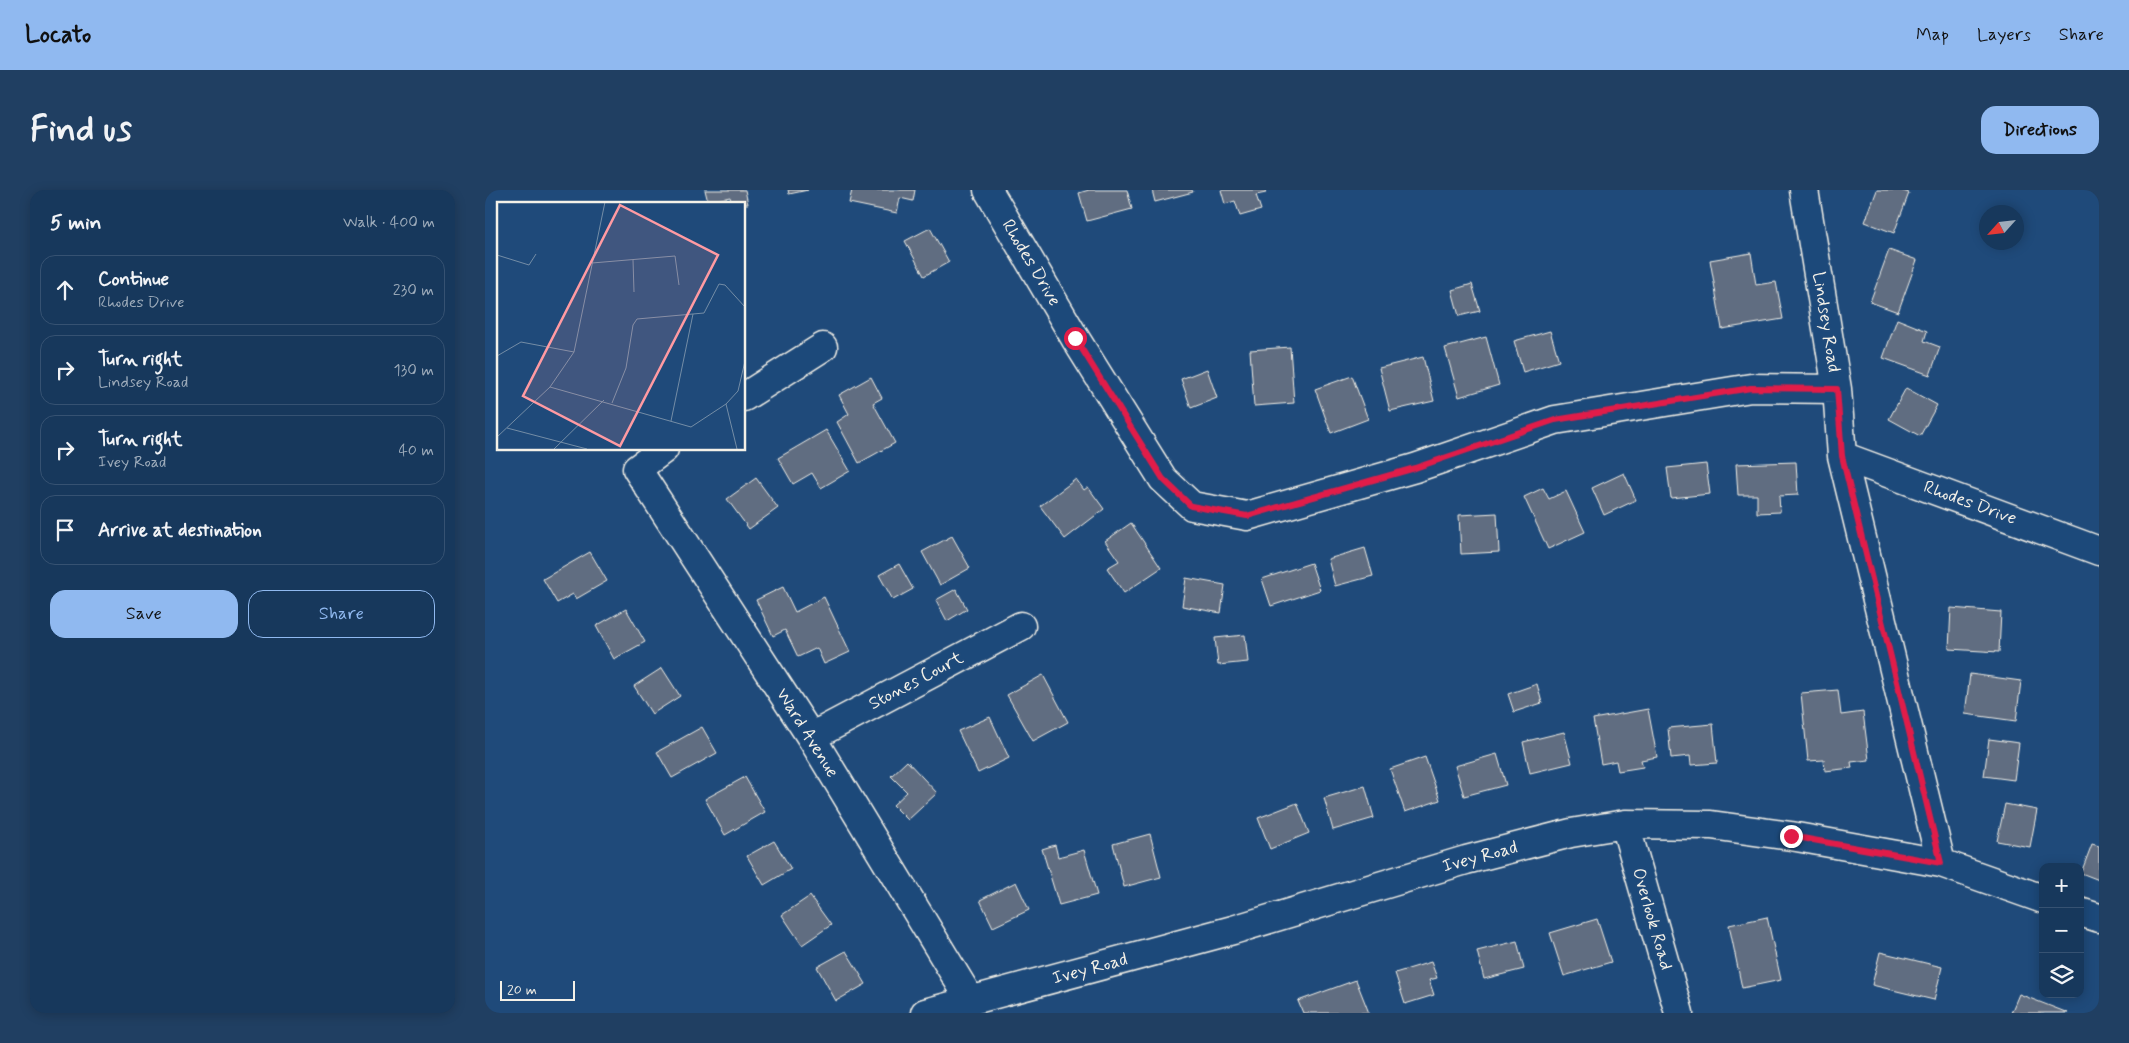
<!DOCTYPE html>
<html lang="en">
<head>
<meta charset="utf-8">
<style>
  :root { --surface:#17385c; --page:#203f62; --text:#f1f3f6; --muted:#9eacbb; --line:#365272; --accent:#90b9f0 }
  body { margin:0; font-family:Mynerve,sans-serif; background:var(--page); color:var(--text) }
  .controls { position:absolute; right:15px; bottom:15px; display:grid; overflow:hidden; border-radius:10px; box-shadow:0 2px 12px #0003 }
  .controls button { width:45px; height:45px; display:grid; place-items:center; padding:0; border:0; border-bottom:1px solid var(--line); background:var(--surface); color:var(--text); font:25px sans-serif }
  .compass { position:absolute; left:1494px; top:15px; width:45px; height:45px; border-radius:50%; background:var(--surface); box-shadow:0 2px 12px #0003; rotate:243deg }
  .scale { position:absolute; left:15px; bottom:12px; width:75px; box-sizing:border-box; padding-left:5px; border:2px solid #f4f1e8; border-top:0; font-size:14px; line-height:18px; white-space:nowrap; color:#f4f1e8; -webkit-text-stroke:4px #1f4a7a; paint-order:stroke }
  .stop { position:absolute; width:15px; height:15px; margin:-11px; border:4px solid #e11d48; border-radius:50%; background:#fff }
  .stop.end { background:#e11d48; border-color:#fff; box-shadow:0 1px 5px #0008 }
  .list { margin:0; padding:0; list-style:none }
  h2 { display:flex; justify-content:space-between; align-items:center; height:65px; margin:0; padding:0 20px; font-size:21px }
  h2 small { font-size:16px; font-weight:400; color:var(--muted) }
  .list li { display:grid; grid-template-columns:32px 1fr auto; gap:15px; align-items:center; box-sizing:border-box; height:70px; margin:0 10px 10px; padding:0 10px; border:1px solid var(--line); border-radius:15px }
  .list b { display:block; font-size:19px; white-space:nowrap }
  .list p { margin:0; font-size:16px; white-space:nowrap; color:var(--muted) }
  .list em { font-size:16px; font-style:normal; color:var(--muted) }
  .actions { display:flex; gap:10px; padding:15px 20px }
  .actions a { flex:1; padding:11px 0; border:1px solid var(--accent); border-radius:15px; text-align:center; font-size:18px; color:var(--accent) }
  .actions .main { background:var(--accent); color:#111 }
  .icon { flex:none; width:28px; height:28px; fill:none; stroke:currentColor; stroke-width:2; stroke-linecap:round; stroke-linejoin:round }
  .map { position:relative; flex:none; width:1614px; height:823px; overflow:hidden; border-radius:15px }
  header { display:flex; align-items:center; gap:30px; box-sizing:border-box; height:70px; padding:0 25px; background:var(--accent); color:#111 }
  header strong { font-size:24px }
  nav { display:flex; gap:28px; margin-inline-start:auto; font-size:18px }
  .intro { display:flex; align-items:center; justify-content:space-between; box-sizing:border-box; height:120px; padding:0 30px }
  h1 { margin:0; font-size:35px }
  .button { padding:12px 22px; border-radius:15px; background:var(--accent); color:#111; font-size:18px; font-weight:700 }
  main { display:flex; gap:30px; padding:0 30px }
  aside { flex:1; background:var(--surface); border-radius:15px; box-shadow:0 2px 12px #0003 }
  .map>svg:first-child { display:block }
  .building { fill:#616d81; stroke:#f4f1e8 }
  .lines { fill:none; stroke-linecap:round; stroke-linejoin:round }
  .street-casing { stroke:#f4f1e8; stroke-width:31 }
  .street { stroke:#1f4a7a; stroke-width:28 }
  .route { stroke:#e11d48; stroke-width:6 }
  .labels { text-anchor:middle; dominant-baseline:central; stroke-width:4.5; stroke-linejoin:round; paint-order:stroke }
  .street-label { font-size:18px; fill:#f4f1e8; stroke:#1f4a7a }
  .inset-road { fill:none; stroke:#748da6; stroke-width:1 }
  .view { fill:#ff9aa2; fill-opacity:0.15; stroke:#ff9aa2; stroke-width:2.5 }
  .inset-edge { fill:none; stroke:#f4f1e8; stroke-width:2.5 }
</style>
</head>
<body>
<header>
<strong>Locato</strong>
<nav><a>Map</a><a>Layers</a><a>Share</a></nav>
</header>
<div class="intro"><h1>Find us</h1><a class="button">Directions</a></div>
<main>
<aside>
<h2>5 min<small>Walk · 400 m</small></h2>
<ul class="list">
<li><svg class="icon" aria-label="ahead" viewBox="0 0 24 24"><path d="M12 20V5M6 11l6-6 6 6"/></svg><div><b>Continue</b><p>Rhodes Drive</p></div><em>230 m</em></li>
<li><svg class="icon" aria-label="right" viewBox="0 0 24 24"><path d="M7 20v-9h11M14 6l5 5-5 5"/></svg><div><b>Turn right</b><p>Lindsey Road</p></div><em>130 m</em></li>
<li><svg class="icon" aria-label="right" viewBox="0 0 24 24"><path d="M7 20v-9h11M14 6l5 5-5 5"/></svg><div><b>Turn right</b><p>Ivey Road</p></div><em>40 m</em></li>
<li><svg class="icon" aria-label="arrive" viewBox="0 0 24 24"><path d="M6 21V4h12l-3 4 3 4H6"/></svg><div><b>Arrive at destination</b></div></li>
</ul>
<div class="actions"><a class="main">Save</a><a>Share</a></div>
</aside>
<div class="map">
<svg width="1614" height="823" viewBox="0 0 1614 823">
  <rect width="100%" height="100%" fill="#1f4a7a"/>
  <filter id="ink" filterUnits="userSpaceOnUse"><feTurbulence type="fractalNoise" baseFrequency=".02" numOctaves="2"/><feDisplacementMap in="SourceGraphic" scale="10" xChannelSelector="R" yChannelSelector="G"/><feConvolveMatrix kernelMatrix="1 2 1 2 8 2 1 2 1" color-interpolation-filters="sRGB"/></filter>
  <g filter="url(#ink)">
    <!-- building -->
    <path class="building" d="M220 0H260L263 14H247L245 7 223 12Z
      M303 0H323L304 4Z
      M367 0H430L428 11 415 8 412 23 364 13Z
      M604 0H642L647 19 602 31 594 3Z
      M667 0H707L708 2 670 12Z
      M736 0H780L781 3 771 5 776 20 755 26 750 11 740 14Z
      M1392 0H1415L1424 3 1409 43 1380 32Z
      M445 38 464 72 439 86 420 51Z
      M1404 60 1432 70 1413 122 1385 112Z
      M1266 63 1271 95 1291 92 1298 129 1237 139 1225 70Z
      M987 94 995 121 974 126 967 100Z
      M1412 129 1442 141 1439 151 1455 157 1445 185 1398 168Z
      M1065 141 1074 171 1038 182 1029 151Z
      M1001 147 1014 195 974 207 960 158Z
      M805 157 809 213 769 216 765 160Z
      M938 167 949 211 905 221 894 178Z
      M722 179 732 208 706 218 696 189Z
      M867 186 883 229 846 243 830 199Z
      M386 187 397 208 388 213 410 253 374 273 352 232 364 224 354 205Z
      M1421 198 1452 215 1435 246 1404 229Z
      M341 240 365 281 336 298 327 283 308 294 293 268Z
      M1311 272 1313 305 1294 306 1295 322 1272 323V305H1253L1251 274Z
      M1221 274 1225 304 1186 308 1182 278Z
      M1139 283 1151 310 1119 325 1107 298Z
      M271 288 293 318 264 339 242 309Z
      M591 289 599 300 603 297 619 319 580 349 555 316Z
      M1058 298 1064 309 1081 301 1100 342 1063 359 1039 307Z
      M1012 323 1014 362 976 364 974 325Z
      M646 333 676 378 639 403 622 378 634 371 620 351Z
      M467 346 485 378 455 395 437 362Z
      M880 358 888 386 850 396 843 369Z
      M105 362 122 391 91 409 88 404 72 413 58 389Z
      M826 373 835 400 786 416 777 389Z
      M414 374 428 399 408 410 394 385Z
      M701 388 740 395 736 423 697 416Z
      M298 397 310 422 339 407 365 462 339 474 332 458 313 467 300 440 288 446 271 410Z
      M471 399 482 419 462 431 451 410Z
      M1466 418 1516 422 1514 462 1464 459Z
      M141 419 160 452 129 469 111 436Z
      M760 445 763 472 733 475 730 448Z
      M177 478 195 506 167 524 149 496Z
      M1485 484 1536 491 1531 531 1480 524Z
      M558 485 583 532 548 551 522 505Z
      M1052 494 1057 513 1029 522 1023 504Z
      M1353 500 1356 525 1378 522 1384 570 1366 572 1367 578 1340 581 1339 570 1323 571 1316 503Z
      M1163 519 1172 567 1156 570 1158 577 1133 581 1131 571 1116 574 1108 529Z
      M505 527 524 568 493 583 473 541Z
      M1228 534 1232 573 1206 575 1205 566 1186 568 1183 538Z
      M217 537 232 563 187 588 172 562Z
      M1079 542 1087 573 1045 583 1038 552Z
      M1504 549 1534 553 1529 590 1499 586Z
      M1012 564 1021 595 979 606 970 576Z
      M940 567 955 610 920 622 905 579Z
      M422 571 452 603 423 630 408 615 422 602 406 586Z
      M260 587 280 622 240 645 220 609Z
      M880 596 889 628 848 640 839 608Z
      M812 613 824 643 785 659 773 628Z
      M1520 614 1552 620 1545 657 1512 651Z
      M665 644 676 687 639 697 628 654Z
      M289 651 306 679 279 695 262 666Z
      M1607 654 1614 656V690L1596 683Z
      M570 655 573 667 599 660 612 705 574 715 557 659Z
      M531 692 544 720 508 737 495 710Z
      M325 706 346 735 317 755 297 725Z
      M1282 727 1296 790 1257 798 1244 735Z
      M1112 729 1126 772 1079 786 1065 743Z
      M1032 751 1039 779 999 789 992 761Z
      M361 761 381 794 351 811 332 777Z
      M1395 762 1457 777 1449 810 1387 795Z
      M946 772 952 788 944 790 949 805 920 814 910 783Z
      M871 790 884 823H818L813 811Z
      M1534 804 1583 823H1526Z"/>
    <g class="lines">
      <defs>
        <path id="street" d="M503 0 590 148 678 289 707 316 762 326 930 278 1070 230 1266 198 1352 199
          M1319 0 1352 199 1357 266 1456 673
          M259 207 338 157
          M179 259 152 279 326 547 486 811
          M1357 266 1614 361
          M326 547 536 436
          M1140 634 1194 823
          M1595 722 1614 728
          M440 823 748 740 981 670 1086 643 1140 634 1226 635 1306 646 1456 673 1558 709"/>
      </defs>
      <!-- street casing -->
      <use href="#street" class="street-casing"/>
      <!-- street -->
      <use href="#street" class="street"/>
    </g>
  </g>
  <g class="lines" filter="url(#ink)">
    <!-- route -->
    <path class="route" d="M590 148 678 289 706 316 762 326 930 278 1070 230 1266 198 1352 199 1357 266 1456 673 1306 646"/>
  </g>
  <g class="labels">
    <!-- street labels -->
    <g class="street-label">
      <text transform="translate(546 73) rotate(59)">Rhodes Drive</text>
      <text transform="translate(1341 132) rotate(81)">Lindsey Road</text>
      <text transform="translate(1485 313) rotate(20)">Rhodes Drive</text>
      <text transform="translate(431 491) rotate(-28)">Stones Court</text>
      <text transform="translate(322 543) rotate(58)">Ward Avenue</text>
      <text transform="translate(995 667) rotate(-15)">Ivey Road</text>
      <text transform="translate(1167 729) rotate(74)">Overlook Road</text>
      <text transform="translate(605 779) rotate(-15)">Ivey Road</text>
    </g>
  </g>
  <!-- overview -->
  <g transform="translate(12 12)">
    <rect width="248" height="248" fill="#1f4a7a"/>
    <path class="inset-road" d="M248 3V41M0 11V38M0 53 32 63 39 52M136 58 137 90M95 61 178 54 182 83M0 154 24 140 77 150M53 185 194 225 229 202M115 201 129 166 136 123 140 117 207 111 222 82 228 83 248 105M174 219 196 112M10 226 90 247M0 235 53 185 77 150 108 0M57 247 107 198M240 247 229 202 241 189 248 159"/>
    <path class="view" d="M123 3 221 53 123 244 26 194Z"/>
    <rect width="248" height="248" class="inset-edge"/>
  </g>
</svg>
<div class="controls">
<button>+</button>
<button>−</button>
<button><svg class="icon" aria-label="layers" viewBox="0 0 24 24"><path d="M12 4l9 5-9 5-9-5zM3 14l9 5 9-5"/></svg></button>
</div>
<svg class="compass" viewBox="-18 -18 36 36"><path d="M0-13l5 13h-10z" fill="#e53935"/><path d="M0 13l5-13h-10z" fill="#9eacbb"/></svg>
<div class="scale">20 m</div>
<div class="stop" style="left:590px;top:148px"></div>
<div class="stop end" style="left:1306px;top:646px"></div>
</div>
</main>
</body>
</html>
